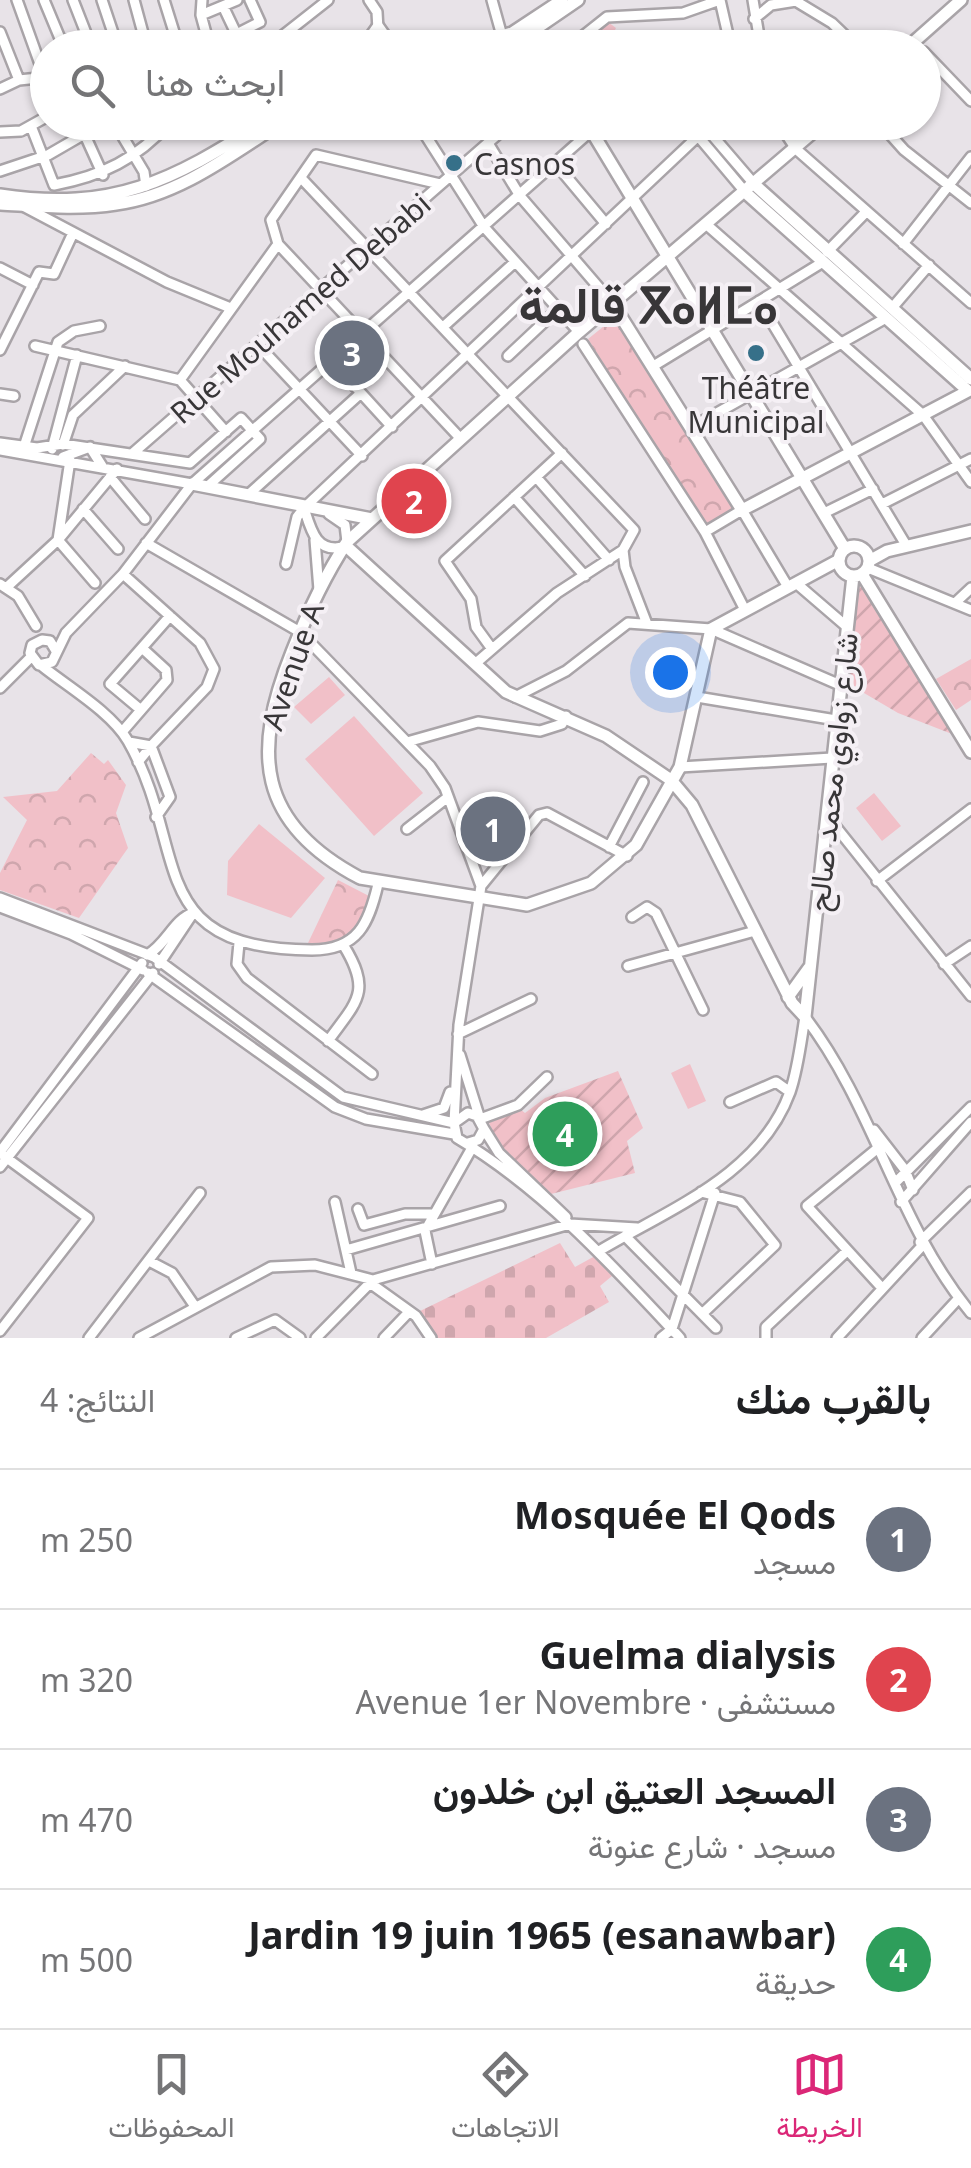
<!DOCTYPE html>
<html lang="ar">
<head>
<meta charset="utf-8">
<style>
  :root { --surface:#fff; --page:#f6f6f6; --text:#202124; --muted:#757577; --line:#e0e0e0; --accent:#db2777 }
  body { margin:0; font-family:"Noto Sans",Vazirmatn,"Noto Sans Tifinagh",sans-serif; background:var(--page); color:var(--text); direction:rtl }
  .you { position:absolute; left:670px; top:672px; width:35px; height:35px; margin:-25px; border:8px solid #fff; border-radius:50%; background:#1a73e8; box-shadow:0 0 0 15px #1a73e833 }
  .badge { display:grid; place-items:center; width:65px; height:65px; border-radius:50%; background:var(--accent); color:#fff; font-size:32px; font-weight:700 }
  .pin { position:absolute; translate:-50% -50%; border:5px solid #fff; box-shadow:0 2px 10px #0006 }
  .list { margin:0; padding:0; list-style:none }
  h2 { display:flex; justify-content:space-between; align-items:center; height:130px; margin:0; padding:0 40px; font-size:42px }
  h2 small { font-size:32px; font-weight:400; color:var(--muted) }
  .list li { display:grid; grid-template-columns:65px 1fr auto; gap:30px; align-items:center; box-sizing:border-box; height:140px; padding:0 40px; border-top:2px solid var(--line) }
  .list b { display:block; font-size:38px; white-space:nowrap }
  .list p { margin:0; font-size:32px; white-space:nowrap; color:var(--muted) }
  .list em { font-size:32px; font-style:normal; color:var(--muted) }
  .icon { flex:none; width:55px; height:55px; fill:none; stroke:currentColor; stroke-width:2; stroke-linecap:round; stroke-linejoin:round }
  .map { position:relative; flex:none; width:971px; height:1338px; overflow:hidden; direction:ltr }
  .search { position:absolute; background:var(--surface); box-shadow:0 2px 8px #0004; left:30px; right:30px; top:30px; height:110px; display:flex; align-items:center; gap:25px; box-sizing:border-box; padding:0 35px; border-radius:55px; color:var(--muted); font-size:38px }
  .sheet { height:690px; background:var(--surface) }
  nav { display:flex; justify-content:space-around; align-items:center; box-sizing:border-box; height:140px; border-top:2px solid var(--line); background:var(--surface); font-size:28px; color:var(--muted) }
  nav a { display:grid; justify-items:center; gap:5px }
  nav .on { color:var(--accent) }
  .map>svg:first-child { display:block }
  .cemetery { fill:url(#cemetery-stones) }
  .park { fill:url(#park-crowns) }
  .garden { fill:url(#garden-furrows) }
  .pitch { fill:#f1c0c8 }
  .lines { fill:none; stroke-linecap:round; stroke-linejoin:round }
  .minor-casing { stroke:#a9a4a8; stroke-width:14 }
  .major-casing { stroke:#a9a4a8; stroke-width:16 }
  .minor { stroke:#fff; stroke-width:9 }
  .major { stroke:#fff; stroke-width:11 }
  .poi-dot { fill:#367089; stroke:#f5f0f5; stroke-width:4 }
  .labels { text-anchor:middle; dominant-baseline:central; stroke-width:8; stroke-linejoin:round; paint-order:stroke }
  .poi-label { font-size:30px; fill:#383638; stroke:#f5f0f5; text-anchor:start }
  .street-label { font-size:30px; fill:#383638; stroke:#f5f0f5 }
  .town-label { font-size:50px; font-weight:bold; fill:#383638; stroke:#f5f0f5 }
</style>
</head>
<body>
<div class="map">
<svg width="971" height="1338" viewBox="0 0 971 1338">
  <defs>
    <pattern id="cemetery-stones" width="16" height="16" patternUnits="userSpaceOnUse" patternTransform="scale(2.5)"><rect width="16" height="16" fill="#f1c0c8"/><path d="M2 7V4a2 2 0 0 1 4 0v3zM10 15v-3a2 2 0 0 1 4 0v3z" fill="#cfa6ad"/></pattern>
    <pattern id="park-crowns" width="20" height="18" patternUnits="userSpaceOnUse" patternTransform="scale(2.5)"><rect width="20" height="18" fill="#f1c0c8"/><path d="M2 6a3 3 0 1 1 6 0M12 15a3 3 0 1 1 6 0" fill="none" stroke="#cfa6ad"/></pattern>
    <pattern id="garden-furrows" width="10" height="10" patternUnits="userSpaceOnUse" patternTransform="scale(2.5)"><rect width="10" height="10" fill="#f1c0c8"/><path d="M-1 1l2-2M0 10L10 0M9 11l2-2" fill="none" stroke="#cfa6ad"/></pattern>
  </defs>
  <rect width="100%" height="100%" fill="#e8e3e8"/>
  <!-- cemetery -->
  <path class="cemetery" d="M560 1243 575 1267 595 1256 612 1276 600 1286 609 1302 546 1338H434L416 1313Z"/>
  <!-- park -->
  <path class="park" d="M619 314 736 508 705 525 588 339Z
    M971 659V700L956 710 936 679Z
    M91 753 104 764 108 760 126 785 116 813 128 848 79 918 0 890V873L27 820 3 797 57 791Z
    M338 880 369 896C362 931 343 945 308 943Z"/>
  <!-- garden -->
  <path class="garden" d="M608 22 616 28 612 36 626 47 590 48 603 37 600 28Z
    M866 586 952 734 898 713 847 683 854 588Z
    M618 1071 643 1128 627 1141 635 1173 551 1194 498 1144 487 1118 520 1109 525 1113 545 1098Z"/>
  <!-- pitch -->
  <path class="pitch" d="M329 677 345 695 311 724 294 707Z
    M354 716 423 793 374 836 305 759Z
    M874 793 901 826 882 841 856 808Z
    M259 824 325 878 291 918 227 895 228 861Z
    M690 1064 706 1101 688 1109 671 1073Z"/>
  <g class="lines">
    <defs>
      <path id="minor" d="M17 0 45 78
        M44 0 64 48
        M73 0 91 46
        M102 0 118 48
        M134 0 147 48
        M164 0 179 48
        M202 0 201 15 210 48
        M369 0 377 12 379 48
        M492 0 502 36
        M753 0 761 48
        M794 0 832 23 858 48
        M223 6 243 48
        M201 15 237 0
        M754 19 771 5 796 1
        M0 32 19 80
        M61 39 91 46
        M209 48 260 22 250 0
        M267 48 328 0
        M568 48 607 17 683 13 720 0 731 48
        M924 52 971 101
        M0 89 19 80 48 77
        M79 122 103 175
        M114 122 144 172 146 186
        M417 122 484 227 579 332
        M778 122 796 149 971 303
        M879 122 904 150 971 203
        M31 126 54 185C102 176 137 159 170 122
        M706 128 755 185
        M0 132 21 131 48 116
        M698 136 746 193
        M488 143 520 196 613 304
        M555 163 606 224
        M0 171 48 155 105 122
        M302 179 634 530 623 550 625 567 647 624
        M25 207 167 282 228 307
        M707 225 923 415 971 482
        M278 244 461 439
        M903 244 971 157
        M827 252 865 213
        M0 268 33 285
        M759 301 906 545
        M892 308 929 265
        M443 327 515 262
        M583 344 705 532 745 610
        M258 345 362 456
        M35 346 180 380 226 432
        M0 350 39 272 54 274 73 233
        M508 356 558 309
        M330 359 392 427
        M655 365 823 262
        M180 380 278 244 271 220 316 155 440 184
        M0 394 14 396
        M692 427 886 318
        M0 443 37 448 63 444 190 463
        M63 445 73 415 125 366
        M52 449 77 355
        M0 450 192 484
        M23 450 58 342 74 331 100 326
        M133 453 512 122
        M63 457 90 447 102 466
        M70 460 58 540 95 583
        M190 463 241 418 260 439 209 485
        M110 477 145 519
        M536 477 609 560
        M249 494 361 393
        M514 497 585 576
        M882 504 971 459
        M304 508C311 530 316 553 343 547
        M83 509 118 549
        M824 513 873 489
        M329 514 345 525 347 542
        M705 532 742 510 788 587
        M315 540 319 590
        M286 564 297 517 304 508 713 122
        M868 568 971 610
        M123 574 200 643 214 669 207 687 151 746 129 742
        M796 583 846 626
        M0 584 18 596 36 626
        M7 587 58 540 117 469
        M955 603 971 588
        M492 649 476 627 471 599 445 561 562 453
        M56 651 50 641 42 640 32 645 30 653 39 665 52 662 66 633 123 574 192 484 591 131
        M476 663 557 593 623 550
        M42 666C68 687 111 712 128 741 190 849 141 949 312 950 358 950 369 923 378 884
        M0 688 31 657
        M515 697 566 671 628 623 711 629 840 685
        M697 697 836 720
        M141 710 110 684 170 616
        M122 732 167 680 166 670 142 648
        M407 742 478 722 540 731 562 724 566 716
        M138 762 151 746 170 797 156 817
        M680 767 832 758
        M828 817 971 996
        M407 829 448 797
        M609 847 643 782
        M877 881 971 809
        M481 886 539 815 547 813 627 856
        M0 898 154 957 343 1097 454 1123 459 1025 481 886 445 788 430 766 300 632 146 543
        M0 907 71 934 143 970
        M632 917 647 907 656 913 703 1010
        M239 943 237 964 247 978 372 1074
        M147 955C166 945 174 919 193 913L159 964
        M944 964 971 946
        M628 966 755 931
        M148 973 335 1107 366 1119 454 1134
        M805 1017C875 1108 897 1224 971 1313
        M458 1034 531 999
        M328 1041C357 1001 372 992 344 946
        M460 1055 480 1119 518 1105 547 1077
        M730 1102 776 1082 790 1092
        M423 1115 444 1108 450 1092
        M484 1129 499 1153 566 1217
        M874 1130 905 1170 913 1190
        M468 1143 478 1140 484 1129 477 1116 468 1113 454 1123 457 1138C543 1189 612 1265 680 1338
        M878 1148 807 1206 882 1288
        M0 1152 142 963
        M0 1153 88 1218 0 1331
        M0 1167 153 973
        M895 1183 971 1107
        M701 1192 740 1202 775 1245 702 1314
        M335 1202 351 1273
        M901 1202 971 1122
        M358 1209 364 1225 405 1214H434
        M625 1236 716 1328
        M920 1242 971 1192
        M346 1250 500 1206
        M599 1251C669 1209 760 1175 790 1092 798 1069 801 1041 805 1017
        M151 1262 172 1273 194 1305
        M432 1264 425 1231 473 1146
        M370 1283 416 1316 431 1338
        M89 1338 200 1193
        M139 1338 271 1267 315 1265 373 1280 570 1224 637 1228
        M236 1338 275 1320 300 1338
        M316 1338 371 1282
        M384 1338 408 1313
        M661 1338 672 1329 715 1193
        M766 1338V1327L847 1251
        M837 1338 922 1246
        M922 1338 959 1298"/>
      <path id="major" d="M363 48 378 27 393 48
        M460 48 512 33 562 0
        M499 48 524 37 578 0
        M907 48 961 0
        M586 122 845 549
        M825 122 579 332 347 542C324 577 307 614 292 652 252 752 256 823 360 878L527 905 591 883 636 845 680 767 711 629 839 560
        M755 185 971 379
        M746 193 967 390
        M0 195C113 212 172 181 264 122
        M0 204C38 206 78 210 116 204 178 196 231 155 282 122
        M613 304 742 510 968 391
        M192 484 372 519
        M345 545 506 692 606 736 671 780 692 805 792 1003 805 1017
        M839 561a15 15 0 1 1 30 0a15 15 0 1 1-30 0Z
        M869 561 887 551 971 531
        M862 574 971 752
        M788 997 809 968
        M805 1017 853 576"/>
    </defs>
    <!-- minor casing -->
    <use href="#minor" class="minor-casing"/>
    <!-- major casing -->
    <use href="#major" class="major-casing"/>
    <!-- minor -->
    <use href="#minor" class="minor"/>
    <!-- major -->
    <use href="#major" class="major"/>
  </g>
  <!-- markers -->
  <g class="poi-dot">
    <circle cx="454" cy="163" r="10"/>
    <circle cx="756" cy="353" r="10"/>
  </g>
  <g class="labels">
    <!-- poi labels -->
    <g class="poi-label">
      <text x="474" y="163">Casnos</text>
      <text x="756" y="387" text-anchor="middle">Théâtre<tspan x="756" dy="34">Municipal</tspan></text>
    </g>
    <!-- street labels -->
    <g class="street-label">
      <text transform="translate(300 308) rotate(-41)">Rue Mouhamed Debabi</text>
      <text transform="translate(292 666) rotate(-71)">Avenue A</text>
      <text transform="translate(832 772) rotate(-84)">شارع زواوي محمد صالح</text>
    </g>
    <!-- town labels -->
    <g class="town-label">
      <text x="648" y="304">قالمة ⴳⴰⵍⵎⴰ</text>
    </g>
  </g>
</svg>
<div class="you"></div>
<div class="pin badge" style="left:493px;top:829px;background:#6b7280">1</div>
<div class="pin badge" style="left:414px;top:501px;background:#e0444e">2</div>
<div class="pin badge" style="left:352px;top:353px;background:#6b7280">3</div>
<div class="pin badge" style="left:565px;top:1134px;background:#2e9e5b">4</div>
<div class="search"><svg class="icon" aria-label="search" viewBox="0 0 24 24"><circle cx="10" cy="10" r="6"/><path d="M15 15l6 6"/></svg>ابحث هنا</div>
</div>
<section class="sheet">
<h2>بالقرب منك<small>النتائج: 4</small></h2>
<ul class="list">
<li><span class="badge" style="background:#6b7280">1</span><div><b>Mosquée El Qods</b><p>مسجد</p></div><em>250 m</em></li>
<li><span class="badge" style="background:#e0444e">2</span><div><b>Guelma dialysis</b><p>مستشفى · Avenue 1er Novembre</p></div><em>320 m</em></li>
<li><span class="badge" style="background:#6b7280">3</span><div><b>المسجد العتيق ابن خلدون</b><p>مسجد · شارع عنونة</p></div><em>470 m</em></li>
<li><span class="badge" style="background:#2e9e5b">4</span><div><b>Jardin 19 juin 1965 (esanawbar)</b><p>حديقة</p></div><em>500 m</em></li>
</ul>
</section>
<nav>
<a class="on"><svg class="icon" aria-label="map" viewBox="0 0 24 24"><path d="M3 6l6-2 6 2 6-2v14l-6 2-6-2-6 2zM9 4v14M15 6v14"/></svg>الخريطة</a>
<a><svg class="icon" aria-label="directions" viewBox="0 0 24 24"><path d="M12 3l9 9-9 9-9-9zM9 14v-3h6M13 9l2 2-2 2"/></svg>الاتجاهات</a>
<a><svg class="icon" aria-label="saved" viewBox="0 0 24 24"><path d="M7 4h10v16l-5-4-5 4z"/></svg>المحفوظات</a>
</nav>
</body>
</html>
